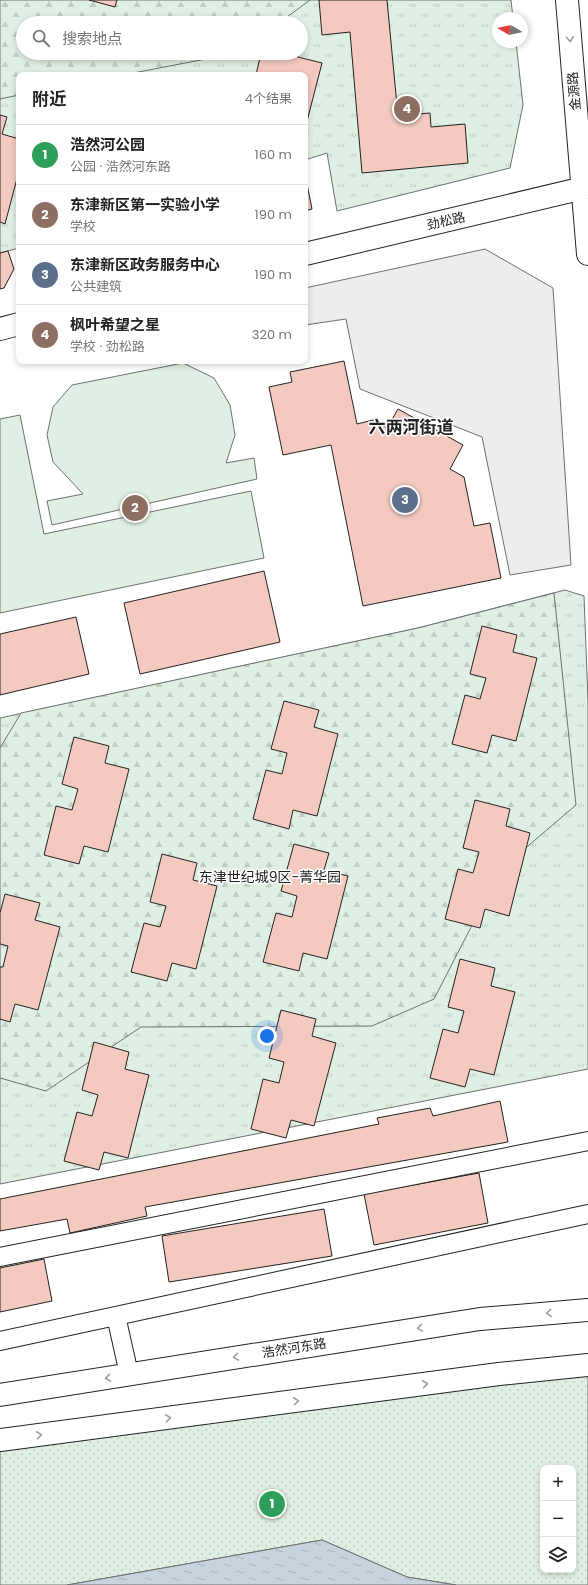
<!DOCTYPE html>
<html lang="zh">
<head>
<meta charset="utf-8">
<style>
  :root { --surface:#fff; --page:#f2f2f2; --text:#222; --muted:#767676; --line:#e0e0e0; --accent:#c62828 }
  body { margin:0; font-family:Poppins,"Noto Sans SC",sans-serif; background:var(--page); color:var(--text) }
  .controls { position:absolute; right:12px; bottom:12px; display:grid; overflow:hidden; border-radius:8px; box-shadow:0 2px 6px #0003 }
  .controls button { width:36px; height:36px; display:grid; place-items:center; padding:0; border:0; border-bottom:1px solid var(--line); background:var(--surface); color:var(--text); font:20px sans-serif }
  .compass { position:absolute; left:492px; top:12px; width:36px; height:36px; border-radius:50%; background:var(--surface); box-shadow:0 2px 6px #0003; rotate:279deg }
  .you { position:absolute; left:267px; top:1036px; width:14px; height:14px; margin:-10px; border:3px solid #fff; border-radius:50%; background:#1a73e8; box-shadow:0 0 0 6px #1a73e833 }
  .badge { display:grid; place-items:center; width:26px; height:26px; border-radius:50%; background:var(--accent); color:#fff; font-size:13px; font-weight:700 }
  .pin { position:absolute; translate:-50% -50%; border:2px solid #fff; box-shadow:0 1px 4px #0006 }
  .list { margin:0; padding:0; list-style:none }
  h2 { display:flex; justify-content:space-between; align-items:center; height:52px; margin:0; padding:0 16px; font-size:17px }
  h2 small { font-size:13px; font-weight:400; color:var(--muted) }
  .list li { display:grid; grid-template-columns:26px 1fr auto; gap:12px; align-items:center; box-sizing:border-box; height:60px; padding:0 16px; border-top:1px solid var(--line) }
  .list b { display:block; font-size:15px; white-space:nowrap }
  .list p { margin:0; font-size:13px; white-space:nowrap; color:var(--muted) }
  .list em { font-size:13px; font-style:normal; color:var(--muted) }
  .icon { flex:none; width:22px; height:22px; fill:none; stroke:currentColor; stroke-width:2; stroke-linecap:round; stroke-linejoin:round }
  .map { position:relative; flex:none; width:588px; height:1585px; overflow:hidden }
  .search { position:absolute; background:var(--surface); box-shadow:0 2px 6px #0003; left:16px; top:16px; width:292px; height:44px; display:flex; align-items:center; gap:10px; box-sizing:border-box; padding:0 14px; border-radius:22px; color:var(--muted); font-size:15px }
  .panel { position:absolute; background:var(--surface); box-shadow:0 2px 6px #0003; left:16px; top:72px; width:292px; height:292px; border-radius:8px }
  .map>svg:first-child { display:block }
  .grass { fill:url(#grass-tufts); stroke:#6f6f6f; fill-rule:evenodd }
  .forest { fill:url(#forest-firs); stroke:#6f6f6f }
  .park { fill:url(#park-dots); stroke:#6f6f6f; fill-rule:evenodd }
  .pitch { fill:#e0efe3; stroke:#6f6f6f }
  .parking { fill:#ededed; stroke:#6f6f6f }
  .water { fill:url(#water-ripples); stroke:#6f6f6f }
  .building { fill:#f3c9c0; stroke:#222 }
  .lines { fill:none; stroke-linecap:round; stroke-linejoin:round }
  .street-casing { stroke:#222; stroke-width:20 }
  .secondary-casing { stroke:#222; stroke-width:24 }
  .street { stroke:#fff; stroke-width:18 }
  .secondary { stroke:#fff; stroke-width:22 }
  .oneway { stroke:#9c9c9c }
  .labels { text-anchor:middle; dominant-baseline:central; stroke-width:3; stroke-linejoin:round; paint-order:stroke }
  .street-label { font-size:13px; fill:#222; stroke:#fff }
  .neighbourhood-label { font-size:14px; fill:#222; stroke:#fff }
  .district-label { font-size:17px; font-weight:bold; fill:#222; stroke:#fff }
</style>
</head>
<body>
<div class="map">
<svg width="588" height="1585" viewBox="0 0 588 1585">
  <defs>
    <pattern id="grass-tufts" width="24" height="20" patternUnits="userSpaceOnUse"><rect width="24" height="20" fill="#e0efe3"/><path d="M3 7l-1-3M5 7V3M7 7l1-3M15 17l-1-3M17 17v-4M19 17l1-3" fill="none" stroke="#c0cdc2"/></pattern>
    <pattern id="forest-firs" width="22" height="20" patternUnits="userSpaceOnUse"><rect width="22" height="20" fill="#e0efe3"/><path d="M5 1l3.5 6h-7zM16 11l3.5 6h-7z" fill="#c0cdc2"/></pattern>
    <pattern id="park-dots" width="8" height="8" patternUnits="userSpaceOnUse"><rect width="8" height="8" fill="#e0efe3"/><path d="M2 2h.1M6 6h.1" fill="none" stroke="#c0cdc2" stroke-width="1.8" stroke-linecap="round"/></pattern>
    <pattern id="water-ripples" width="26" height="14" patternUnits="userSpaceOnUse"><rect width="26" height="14" fill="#c7d3dd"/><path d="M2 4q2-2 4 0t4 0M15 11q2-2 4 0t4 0" fill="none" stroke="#abb5bd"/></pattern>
  </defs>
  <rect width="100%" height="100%" fill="#fff"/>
  <!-- grass -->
  <path class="grass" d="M0 0H511L513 18H498V42H516L523 105 510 168 337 211 327 153 305 160V75H19V248L0 253ZM23 23H301V53H23Z
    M565 590 584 596 588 701V1069L0 1184V718L418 628Z"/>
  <!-- forest -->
  <path class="forest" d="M0 0H310L279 23H23V53H220L211 58 123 75H19V95L0 99Z
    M554 593 576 805 501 869 434 999 372 1026 141 1027 46 1091 0 1078V748L21 713 418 628Z"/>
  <!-- park -->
  <path class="park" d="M588 1365V1585H456L407 1577 322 1540 67 1585H0V1440ZM543 1468H573V1570H543Z"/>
  <!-- pitch -->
  <path class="pitch" d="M183 363 214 378 230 405 235 435 226 463 254 458 257 479 52 525 47 501 83 494 53 462 47 435 53 407 72 385Z
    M20 415 44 534 251 491 264 558 0 613V419Z"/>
  <!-- parking -->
  <path class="parking" d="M485 249 553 288 571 565 510 575 482 437 360 389 346 319 305 325V288Z"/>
  <!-- water -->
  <path class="water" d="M322 1540 407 1577 456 1585H67Z"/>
  <!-- building -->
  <path class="building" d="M89 0H117L115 7Z
    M319 0H387L398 116 430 113 431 127 465 124 468 163 362 173 350 32 322 35Z
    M261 53H299L298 57 322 63 305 129V75H256Z
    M0 115 7 117 2 134 19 139V171L5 224 0 222Z
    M305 174 312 209 305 211Z
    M8 251 14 269 4 288 0 289V253Z
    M344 361 357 424 373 420 387 428 398 409 463 445 450 469 464 477 474 526 490 523 501 578 363 606 331 445 283 455 269 387 292 382 290 372Z
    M264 571 280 642 140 674 124 603Z
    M76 617 89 674 0 695V634Z
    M482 626 517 635 513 652 537 658 516 741 492 735 487 753 452 744 465 695 480 699 486 678 470 674Z
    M284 701 319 710 314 727 338 734 317 816 293 810 289 829 253 819 266 770 282 774 287 753 271 749Z
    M74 737 109 746 105 763 129 769 108 852 84 846 79 864 44 855 56 806 72 810 78 789 62 784Z
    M475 800 510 809 506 826 530 833 509 916 485 909 480 928 445 919 458 869 473 873 479 852 463 848Z
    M294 844 329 853 324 870 348 876 327 959 303 953 299 971 263 962 276 913 292 917 297 896 281 891Z
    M162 854 197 863 193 880 217 886 196 969 172 963 167 981 131 972 144 923 160 927 166 906 150 902Z
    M5 894 40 903 35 920 60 927 38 1010 15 1004 10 1022 0 1019V967H3L8 946 0 944V913Z
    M460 959 495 968 491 986 515 992 494 1075 470 1069 465 1087 430 1078 443 1029 458 1033 464 1011 448 1007Z
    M281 1010 316 1019 312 1036 336 1043 314 1126 291 1120 286 1138 251 1129 263 1079 279 1083 284 1062 269 1058Z
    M94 1042 129 1052 125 1069 149 1075 128 1158 104 1152 99 1170 64 1161 77 1112 92 1116 98 1095 82 1090Z
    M500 1101 508 1142 145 1207 147 1216 70 1233 67 1219 0 1231V1199L379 1124 377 1118 430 1108 433 1116Z
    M479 1173 488 1223 374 1245 364 1194Z
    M324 1209 332 1256 169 1282 162 1236Z
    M44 1259 52 1301 0 1312V1268Z"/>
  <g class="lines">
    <defs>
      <path id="street" d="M0 1257 588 1141
        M116 1316 129 1374
        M0 1341 588 1214"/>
      <path id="secondary" d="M567 0 588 254
        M305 254 588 187
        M0 329 19 324
        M0 1395 480 1319 588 1310
        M0 1440 499 1374 588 1365"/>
    </defs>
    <!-- street casing -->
    <use href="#street" class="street-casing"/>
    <!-- secondary casing -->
    <use href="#secondary" class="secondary-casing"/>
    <!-- street -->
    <use href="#street" class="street"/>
    <!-- secondary -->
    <use href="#secondary" class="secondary"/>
  </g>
  <!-- one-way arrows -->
  <defs><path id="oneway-chevron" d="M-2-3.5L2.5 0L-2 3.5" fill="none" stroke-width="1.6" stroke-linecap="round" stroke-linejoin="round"/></defs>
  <g class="oneway">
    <use href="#oneway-chevron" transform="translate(570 39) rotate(85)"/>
    <use href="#oneway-chevron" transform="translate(549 1313) rotate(175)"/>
    <use href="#oneway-chevron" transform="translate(420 1328) rotate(171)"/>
    <use href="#oneway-chevron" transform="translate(236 1357) rotate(171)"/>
    <use href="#oneway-chevron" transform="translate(108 1378) rotate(171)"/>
    <use href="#oneway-chevron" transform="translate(425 1384) rotate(-8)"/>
    <use href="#oneway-chevron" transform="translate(296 1401) rotate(-8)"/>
    <use href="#oneway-chevron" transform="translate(168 1418) rotate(-8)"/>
    <use href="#oneway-chevron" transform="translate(39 1435) rotate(-8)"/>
  </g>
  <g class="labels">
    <!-- street labels -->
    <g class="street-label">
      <text transform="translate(574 91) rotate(-95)">金源路</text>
      <text transform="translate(446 221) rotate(-13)">劲松路</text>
      <text transform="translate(294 1348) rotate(-9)">浩然河东路</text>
    </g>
    <!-- neighbourhood labels -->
    <g class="neighbourhood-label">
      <text x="270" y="877">东津世纪城9区-菁华园</text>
    </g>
    <!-- district labels -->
    <g class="district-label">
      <text x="411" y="427">六两河街道</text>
    </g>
  </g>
</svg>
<div class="controls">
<button>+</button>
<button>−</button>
<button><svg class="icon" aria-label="layers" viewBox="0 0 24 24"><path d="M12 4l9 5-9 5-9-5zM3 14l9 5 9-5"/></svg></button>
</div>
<svg class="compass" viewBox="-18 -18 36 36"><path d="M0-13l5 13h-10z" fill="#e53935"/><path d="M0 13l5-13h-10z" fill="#767676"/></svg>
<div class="you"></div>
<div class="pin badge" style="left:272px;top:1504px;background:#2e9e5b">1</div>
<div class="pin badge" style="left:135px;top:508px;background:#8d6e63">2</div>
<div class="pin badge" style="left:405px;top:500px;background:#5c6f8a">3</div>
<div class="pin badge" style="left:407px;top:109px;background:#8d6e63">4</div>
<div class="search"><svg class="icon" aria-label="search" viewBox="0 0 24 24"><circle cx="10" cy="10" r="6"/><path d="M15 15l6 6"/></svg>搜索地点</div>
<section class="panel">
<h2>附近<small>4个结果</small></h2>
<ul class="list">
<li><span class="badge" style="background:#2e9e5b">1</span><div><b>浩然河公园</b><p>公园 · 浩然河东路</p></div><em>160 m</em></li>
<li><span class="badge" style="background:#8d6e63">2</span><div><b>东津新区第一实验小学</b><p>学校</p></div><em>190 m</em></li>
<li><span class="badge" style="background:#5c6f8a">3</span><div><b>东津新区政务服务中心</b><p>公共建筑</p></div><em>190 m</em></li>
<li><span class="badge" style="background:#8d6e63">4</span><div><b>枫叶希望之星</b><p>学校 · 劲松路</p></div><em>320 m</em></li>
</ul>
</section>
</div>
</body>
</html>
